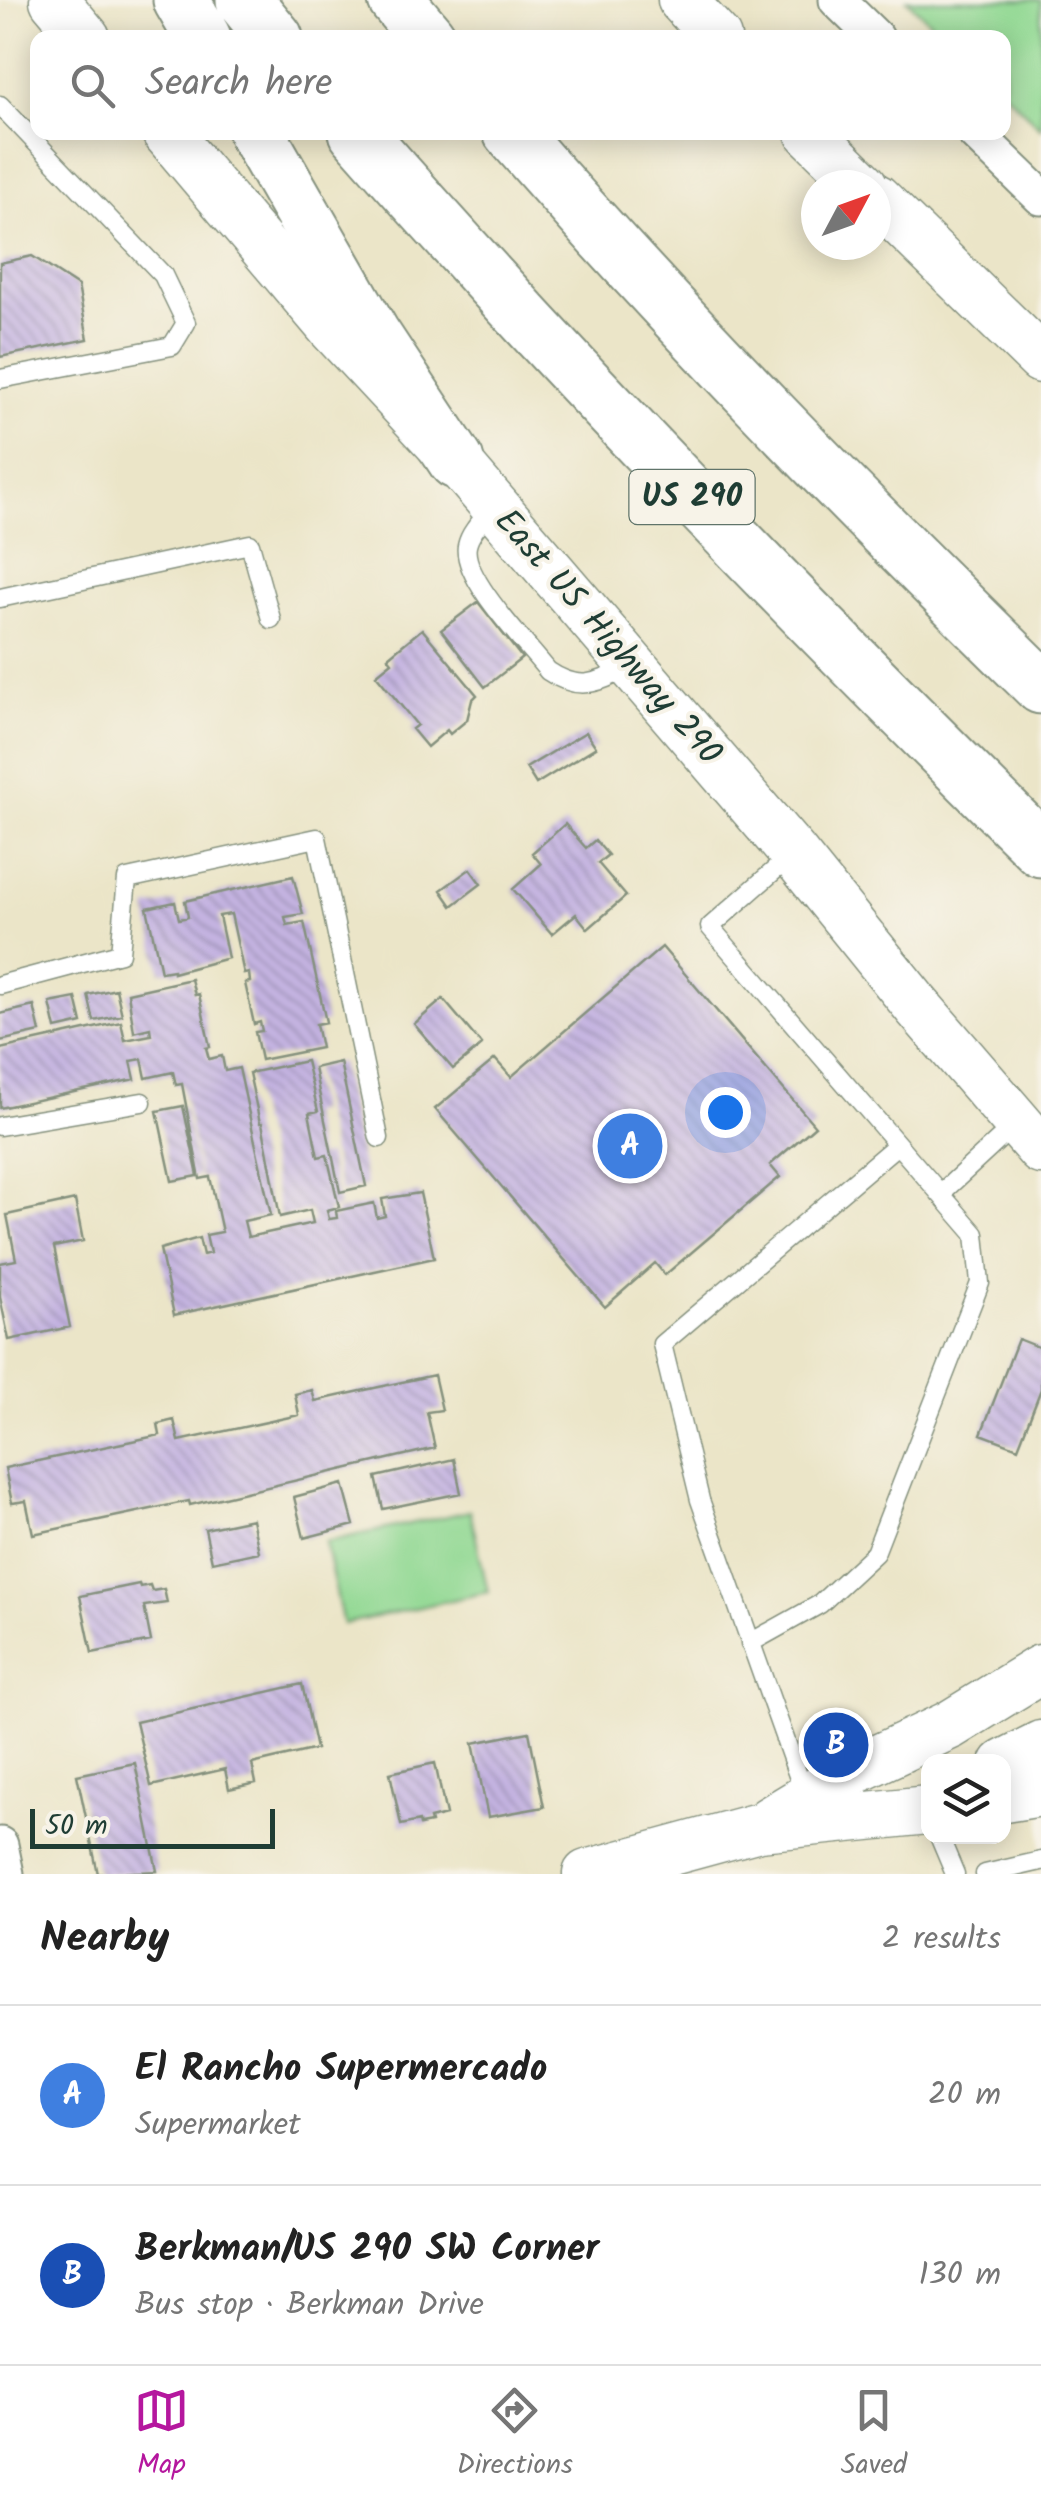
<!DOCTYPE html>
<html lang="en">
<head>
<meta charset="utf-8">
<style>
  :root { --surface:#fff; --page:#f2f2f2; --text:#222; --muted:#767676; --line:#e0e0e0; --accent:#b5179e }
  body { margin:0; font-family:Kalam,sans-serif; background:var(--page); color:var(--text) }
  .controls { position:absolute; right:30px; bottom:30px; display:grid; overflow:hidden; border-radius:20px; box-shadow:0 5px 25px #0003 }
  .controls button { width:90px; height:90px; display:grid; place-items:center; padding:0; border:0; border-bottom:2px solid var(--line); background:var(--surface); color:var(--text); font:50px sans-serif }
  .compass { position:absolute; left:801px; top:170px; width:90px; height:90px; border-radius:50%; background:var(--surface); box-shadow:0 5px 25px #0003; rotate:49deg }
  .scale { position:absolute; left:30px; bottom:25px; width:245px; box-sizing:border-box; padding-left:10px; border:5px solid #1f3d34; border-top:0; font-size:28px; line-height:35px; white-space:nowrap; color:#1f3d34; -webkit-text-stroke:8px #f7f3e8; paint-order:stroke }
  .you { position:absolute; left:725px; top:1112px; width:35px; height:35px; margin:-25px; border:8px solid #fff; border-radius:50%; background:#1a73e8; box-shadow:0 0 0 15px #1a73e833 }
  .badge { display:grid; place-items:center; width:65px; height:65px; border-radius:50%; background:var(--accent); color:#fff; font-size:32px; font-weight:700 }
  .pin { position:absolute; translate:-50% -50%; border:5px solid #fff; box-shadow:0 2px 10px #0006 }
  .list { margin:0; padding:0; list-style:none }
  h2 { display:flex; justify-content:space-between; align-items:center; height:130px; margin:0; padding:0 40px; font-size:42px }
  h2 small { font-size:32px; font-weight:400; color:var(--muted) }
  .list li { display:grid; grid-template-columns:65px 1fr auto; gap:30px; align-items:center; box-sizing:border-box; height:180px; padding:0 40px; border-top:2px solid var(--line) }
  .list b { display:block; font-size:38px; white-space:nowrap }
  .list p { margin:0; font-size:32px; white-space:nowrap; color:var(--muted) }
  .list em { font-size:32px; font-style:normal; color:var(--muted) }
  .icon { flex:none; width:55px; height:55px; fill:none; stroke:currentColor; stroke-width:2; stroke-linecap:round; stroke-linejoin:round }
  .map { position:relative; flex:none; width:1041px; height:1874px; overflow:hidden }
  .search { position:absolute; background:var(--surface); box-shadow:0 5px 25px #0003; left:30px; right:30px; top:30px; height:110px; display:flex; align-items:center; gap:25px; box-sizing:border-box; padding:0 35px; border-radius:20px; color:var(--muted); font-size:38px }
  .sheet { height:490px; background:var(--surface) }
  nav { display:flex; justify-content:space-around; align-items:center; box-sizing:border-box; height:140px; border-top:2px solid var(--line); background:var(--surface); font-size:28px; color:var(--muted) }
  nav a { display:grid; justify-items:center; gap:5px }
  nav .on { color:var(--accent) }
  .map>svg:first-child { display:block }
  .grass { fill:#90d892; stroke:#588a63; stroke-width:2.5 }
  .building { fill:url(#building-back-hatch) }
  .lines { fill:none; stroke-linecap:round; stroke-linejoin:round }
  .lane-casing { stroke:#85917e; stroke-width:21 }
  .street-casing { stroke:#85917e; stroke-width:39 }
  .secondary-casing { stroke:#85917e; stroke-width:51 }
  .highway-casing { stroke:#85917e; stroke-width:59 }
  .lane { stroke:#fff; stroke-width:18 }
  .street { stroke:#fff; stroke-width:35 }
  .secondary { stroke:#fff; stroke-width:48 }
  .highway { stroke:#fff; stroke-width:55 }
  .labels { text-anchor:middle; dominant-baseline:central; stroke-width:8; stroke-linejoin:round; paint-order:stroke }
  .shield { fill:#f7f3e8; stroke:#60746a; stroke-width:2.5 }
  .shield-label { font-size:32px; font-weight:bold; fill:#1f3d34 }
  .street-label { font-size:35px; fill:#1f3d34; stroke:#f7f3e8 }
</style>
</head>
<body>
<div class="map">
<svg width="1041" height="1874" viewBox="0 0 1041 1874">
  <defs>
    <pattern id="building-back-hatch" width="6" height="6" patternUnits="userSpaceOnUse" patternTransform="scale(2.5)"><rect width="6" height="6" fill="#c4b3e1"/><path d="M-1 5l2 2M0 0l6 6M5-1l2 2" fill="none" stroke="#9f93b7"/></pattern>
  </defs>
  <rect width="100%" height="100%" fill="#f7f3e8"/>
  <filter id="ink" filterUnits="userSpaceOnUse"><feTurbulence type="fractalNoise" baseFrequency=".01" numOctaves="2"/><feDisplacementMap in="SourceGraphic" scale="20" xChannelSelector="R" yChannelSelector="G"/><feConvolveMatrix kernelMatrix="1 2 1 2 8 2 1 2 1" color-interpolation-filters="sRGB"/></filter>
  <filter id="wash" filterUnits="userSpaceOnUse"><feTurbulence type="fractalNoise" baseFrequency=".0048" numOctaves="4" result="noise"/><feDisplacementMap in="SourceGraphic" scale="40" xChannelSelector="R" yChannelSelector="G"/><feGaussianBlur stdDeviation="2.25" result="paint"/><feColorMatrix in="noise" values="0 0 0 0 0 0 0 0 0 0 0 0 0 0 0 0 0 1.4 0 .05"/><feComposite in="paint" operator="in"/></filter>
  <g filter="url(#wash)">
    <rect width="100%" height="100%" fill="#ebe5c8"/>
    <!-- grass -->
    <path class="grass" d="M907 0H1041V128L1004 92V38L946 37Z
      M470 1511 488 1592 343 1624 325 1542Z"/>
    <g id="blocks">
      <!-- building -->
      <path class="building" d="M32 256 78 286 88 339 0 357V263Z
        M478 602 522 658 485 687 441 630Z
        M422 629 477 695 472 700 467 720 450 734 447 730 427 747 412 729 417 725 376 675 392 662 388 657Z
        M586 732 596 747 536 784 526 768Z
        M565 824 586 848 595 840 608 855 598 863 626 896 588 929 576 914 552 934 513 889 541 864 532 853Z
        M470 869 481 884 452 906 441 890Z
        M293 876 303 914 285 917 287 925 304 922 326 1022 316 1024 321 1048 261 1060 255 1032 262 1031 260 1022 254 1024 245 983 250 982 249 973 244 974 231 914 219 916 228 958 173 973V970L161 972 147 908 175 902 179 919 188 917 185 901Z
        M662 947 815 1126 770 1165 780 1177 665 1275 655 1263 605 1307 435 1109 495 1059 511 1077Z
        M191 979 195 995 199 994 210 1047 206 1048 209 1059 222 1056 225 1071 239 1068 271 1215 244 1221 248 1237 313 1223 310 1210 280 1217 262 1123H260L249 1073 306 1061 318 1111 309 1113 318 1157 327 1155 339 1207 327 1210 329 1219 337 1218 336 1211 374 1203 377 1218 385 1216 382 1199 420 1193 434 1258 174 1315 160 1249 199 1238 203 1255 210 1253 206 1235 222 1232 210 1177 200 1179 182 1084 176 1085 173 1072 146 1078 142 1059 131 1061 135 1079 0 1108V1049L121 1022 125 1040 151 1035 150 1028 134 1032 128 993Z
        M116 989 122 1015 94 1021 88 995Z
        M76 998 82 1023 56 1029 50 1003Z
        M443 999 482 1045 453 1069 414 1024Z
        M34 1006 40 1032 0 1041V1014Z
        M340 1062 366 1186 340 1192 314 1068Z
        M183 1106 198 1176 172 1181 157 1111Z
        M75 1200 83 1241 54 1247 70 1327 9 1340 0 1297V1263L16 1260 7 1215Z
        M1018 1339 1041 1348V1389L1018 1448 981 1434Z
        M434 1375 442 1410 427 1412 435 1448 190 1505 189 1501 33 1534 26 1501 12 1503 5 1468 160 1435 158 1424 174 1420 179 1441 299 1415 295 1394 312 1390 315 1401Z
        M454 1459 461 1493 383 1509 376 1477Z
        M343 1484 354 1525 304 1538 294 1497Z
        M252 1519 259 1552 212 1562 205 1529Z
        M139 1584 140 1587 150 1585 152 1591 164 1589 167 1603 144 1606 151 1641 92 1653 80 1596Z
        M302 1684 316 1749 252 1764 256 1783 229 1789 225 1769 151 1786 136 1722Z
        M851 1726 857 1739 843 1745 838 1732Z
        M529 1732 544 1807 488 1817 473 1743Z
        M135 1763 157 1871 98 1874 77 1775Z
        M435 1763 446 1815 430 1819 431 1823 420 1825 419 1821 401 1825 390 1773Z"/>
    </g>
  </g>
  <g filter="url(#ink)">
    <use href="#blocks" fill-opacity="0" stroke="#85917e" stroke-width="2.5"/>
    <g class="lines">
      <defs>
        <path id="lane" d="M0 105 163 275 186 323 172 346 0 379
          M494 507C484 519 470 531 467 546 461 578 528 645 548 671 580 693 599 682 630 667
          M0 598 250 544 271 619
          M0 985 120 953 127 879 317 838 379 1138
          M0 1126 142 1102
          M940 1194 1017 1123
          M750 1643 820 1604 875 1553 980 1283 975 1234 710 927 793 854
          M806 1798 700 1500 662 1344 897 1145
          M939 1836 955 1874
          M985 1874 1041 1861"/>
        <path id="street" d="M837 0 876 38
          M974 132 1041 197
          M0 1845 6 1874"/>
        <path id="secondary" d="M54 0 86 38
          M682 0 717 38
          M166 132 330 326 456 461 794 854 916 1005 1041 1150
          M809 132 863 185
          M876 198 1041 359
          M1004 1764 1041 1745
          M1004 1798 1041 1792
          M769 1821 850 1772 950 1725 1041 1669
          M587 1874 759 1827 928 1810"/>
        <path id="highway" d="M181 0 203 38
          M244 0 275 38
          M396 0 428 38
          M256 132 372 334 456 461
          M357 132C576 381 806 617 1041 849
          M511 132C679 325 859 508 1041 686"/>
      </defs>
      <!-- lane casing -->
      <use href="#lane" class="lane-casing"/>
      <!-- street casing -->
      <use href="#street" class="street-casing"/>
      <!-- secondary casing -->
      <use href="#secondary" class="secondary-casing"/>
      <!-- highway casing -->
      <use href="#highway" class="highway-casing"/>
      <!-- lane -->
      <use href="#lane" class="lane"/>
      <!-- street -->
      <use href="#street" class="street"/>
      <!-- secondary -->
      <use href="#secondary" class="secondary"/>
      <!-- highway -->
      <use href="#highway" class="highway"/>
    </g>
  </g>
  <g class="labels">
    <!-- shield labels -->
    <rect class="shield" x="629.5" y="470" width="125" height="54" rx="8"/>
    <g class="shield-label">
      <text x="692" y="497">US 290</text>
    </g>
    <!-- street labels -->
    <g class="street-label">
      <text transform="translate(607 638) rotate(49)">East US Highway 290</text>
    </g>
  </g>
</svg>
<div class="controls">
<button><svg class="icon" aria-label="layers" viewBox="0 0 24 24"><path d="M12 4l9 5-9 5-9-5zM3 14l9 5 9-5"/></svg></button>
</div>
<svg class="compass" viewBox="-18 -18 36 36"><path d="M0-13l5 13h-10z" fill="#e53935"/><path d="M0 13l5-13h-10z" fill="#767676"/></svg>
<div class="scale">50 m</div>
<div class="you"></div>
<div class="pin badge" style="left:630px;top:1146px;background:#3f7fe0">A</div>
<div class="pin badge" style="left:836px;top:1745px;background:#1a4fb4">B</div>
<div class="search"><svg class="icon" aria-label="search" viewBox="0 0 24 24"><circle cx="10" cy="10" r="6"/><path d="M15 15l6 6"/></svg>Search here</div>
</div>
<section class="sheet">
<h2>Nearby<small>2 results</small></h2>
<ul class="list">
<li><span class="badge" style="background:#3f7fe0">A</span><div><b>El Rancho Supermercado</b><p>Supermarket</p></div><em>20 m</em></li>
<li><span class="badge" style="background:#1a4fb4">B</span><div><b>Berkman/US 290 SW Corner</b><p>Bus stop · Berkman Drive</p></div><em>130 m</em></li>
</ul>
</section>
<nav>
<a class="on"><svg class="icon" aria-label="map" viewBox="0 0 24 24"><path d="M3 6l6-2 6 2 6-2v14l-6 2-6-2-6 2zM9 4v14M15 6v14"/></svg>Map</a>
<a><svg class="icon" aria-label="directions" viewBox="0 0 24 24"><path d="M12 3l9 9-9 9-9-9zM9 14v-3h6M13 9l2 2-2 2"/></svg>Directions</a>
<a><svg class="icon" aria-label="saved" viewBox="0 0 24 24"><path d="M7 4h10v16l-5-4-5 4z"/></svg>Saved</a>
</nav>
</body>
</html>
